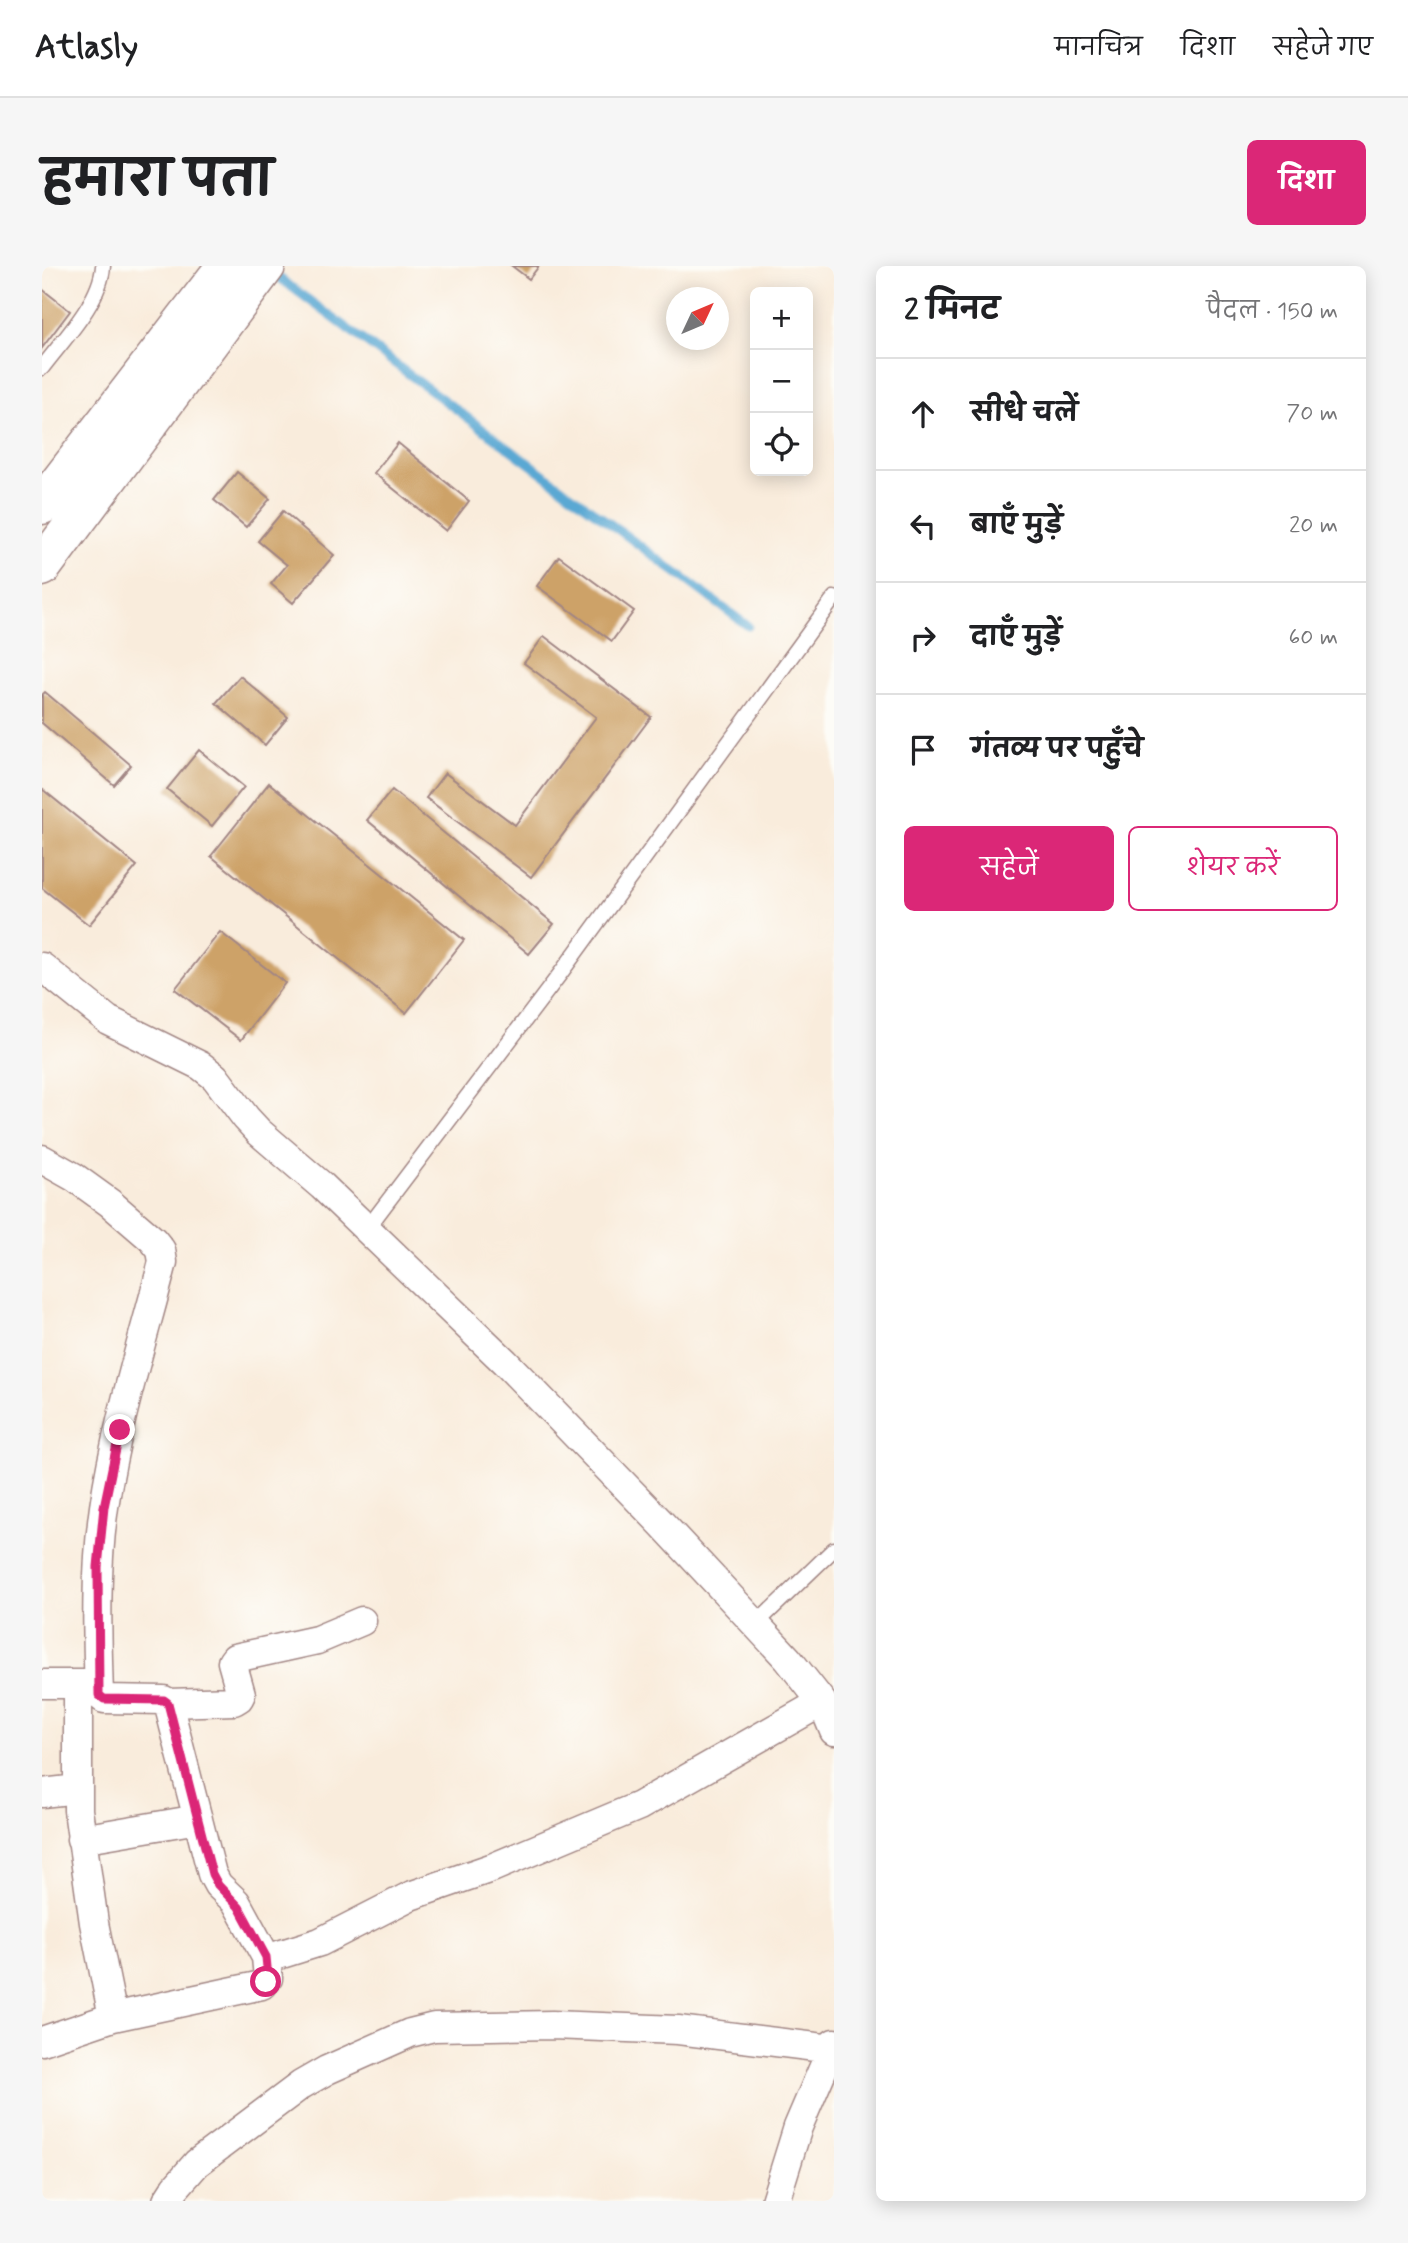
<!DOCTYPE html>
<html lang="hi">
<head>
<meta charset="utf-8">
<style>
  :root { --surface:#fff; --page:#f6f6f6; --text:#202124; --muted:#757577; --line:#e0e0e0; --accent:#db2777 }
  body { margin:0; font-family:Mynerve,"Playpen Sans Deva",sans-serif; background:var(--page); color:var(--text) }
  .controls { position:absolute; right:21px; top:21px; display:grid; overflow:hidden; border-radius:10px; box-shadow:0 4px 18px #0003 }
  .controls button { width:63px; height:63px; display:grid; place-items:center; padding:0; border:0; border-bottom:2px solid var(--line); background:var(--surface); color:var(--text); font:35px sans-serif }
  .compass { position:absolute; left:624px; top:21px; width:63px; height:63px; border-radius:50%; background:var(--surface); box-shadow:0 4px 18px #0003; rotate:46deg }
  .stop { position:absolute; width:21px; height:21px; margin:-16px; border:5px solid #db2777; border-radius:50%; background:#fff }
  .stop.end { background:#db2777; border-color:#fff; box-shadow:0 2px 7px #0008 }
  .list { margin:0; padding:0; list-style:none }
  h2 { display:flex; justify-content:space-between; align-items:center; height:91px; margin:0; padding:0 28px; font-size:30px }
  h2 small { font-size:23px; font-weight:400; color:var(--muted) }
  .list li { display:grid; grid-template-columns:46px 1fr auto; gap:21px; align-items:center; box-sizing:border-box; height:112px; padding:0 28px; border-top:2px solid var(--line) }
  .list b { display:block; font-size:26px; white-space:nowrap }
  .list em { font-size:23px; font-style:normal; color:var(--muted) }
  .actions { display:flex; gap:14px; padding:21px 28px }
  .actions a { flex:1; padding:16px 0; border:2px solid var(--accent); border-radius:10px; text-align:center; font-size:24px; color:var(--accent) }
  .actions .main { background:var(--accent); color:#fff }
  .icon { flex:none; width:38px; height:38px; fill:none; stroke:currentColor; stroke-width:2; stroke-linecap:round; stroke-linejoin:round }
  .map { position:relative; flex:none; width:792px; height:1935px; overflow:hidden; border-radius:10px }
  header { display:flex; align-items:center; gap:42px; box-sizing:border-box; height:98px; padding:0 35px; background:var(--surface); border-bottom:2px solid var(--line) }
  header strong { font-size:33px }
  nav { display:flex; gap:38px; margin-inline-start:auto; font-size:24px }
  .intro { display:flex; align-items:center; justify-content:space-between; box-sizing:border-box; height:168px; padding:0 42px }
  h1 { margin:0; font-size:49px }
  .button { padding:18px 32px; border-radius:10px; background:var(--accent); color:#fff; font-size:24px; font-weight:700 }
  main { display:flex; gap:42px; padding:0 42px }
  aside { flex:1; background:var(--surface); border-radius:10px; box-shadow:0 4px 18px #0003 }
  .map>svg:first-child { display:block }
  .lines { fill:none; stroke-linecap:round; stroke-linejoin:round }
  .stream { stroke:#5aa8d3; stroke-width:9 }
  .building { fill:#cda268 }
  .lane-casing { stroke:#a28684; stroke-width:17 }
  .street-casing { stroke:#a28684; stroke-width:31 }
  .secondary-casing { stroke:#a28684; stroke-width:41 }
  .lane { stroke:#fff; stroke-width:14 }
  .street { stroke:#fff; stroke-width:28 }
  .secondary { stroke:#fff; stroke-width:38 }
  .route { stroke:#db2777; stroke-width:9 }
</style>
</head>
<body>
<header>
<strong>Atlasly</strong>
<nav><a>मानचित्र</a><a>दिशा</a><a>सहेजे गए</a></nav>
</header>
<div class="intro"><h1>हमारा पता</h1><a class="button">दिशा</a></div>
<main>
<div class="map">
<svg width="792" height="1935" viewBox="0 0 792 1935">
  <rect width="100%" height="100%" fill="#fdfcf7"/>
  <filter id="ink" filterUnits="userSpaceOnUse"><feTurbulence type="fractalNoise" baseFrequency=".0143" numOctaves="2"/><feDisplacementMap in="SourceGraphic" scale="14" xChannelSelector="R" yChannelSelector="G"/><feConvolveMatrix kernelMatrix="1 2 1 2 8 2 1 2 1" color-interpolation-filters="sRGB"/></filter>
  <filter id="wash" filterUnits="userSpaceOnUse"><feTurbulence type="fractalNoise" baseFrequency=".00686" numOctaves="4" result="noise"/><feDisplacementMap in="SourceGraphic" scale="28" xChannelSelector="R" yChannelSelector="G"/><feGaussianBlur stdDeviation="1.57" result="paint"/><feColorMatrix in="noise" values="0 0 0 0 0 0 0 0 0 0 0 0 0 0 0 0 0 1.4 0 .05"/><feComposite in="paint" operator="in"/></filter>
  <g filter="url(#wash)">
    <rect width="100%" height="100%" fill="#f9ecdc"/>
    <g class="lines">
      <!-- stream -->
      <path class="stream" d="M236 11 706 360"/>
    </g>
    <g id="blocks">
      <!-- building -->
      <path class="building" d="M470 0H497L487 13Z
        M0 23 28 45 0 82Z
        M356 177 427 235 404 265 332 207Z
        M195 206 228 233 204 261 172 234Z
        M241 245 292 289 251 337 229 318 245 299 216 275Z
        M517 290 592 345 570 375 495 320Z
        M502 370 609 451 489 611 384 532 403 507 473 559 554 451 482 397Z
        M198 410 246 451 223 479 174 437Z
        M3 426 89 499 72 519 0 457V429Z
        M157 484 202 521 170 560 125 523Z
        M227 517 422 674 364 747 169 590Z
        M0 523 95 600 47 659 0 622Z
        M350 524 512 658 487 688 325 554Z
        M178 666 243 717 199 774 133 723Z"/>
    </g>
  </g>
  <g filter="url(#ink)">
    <use href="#blocks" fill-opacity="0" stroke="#a28684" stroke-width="2"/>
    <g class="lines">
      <defs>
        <path id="lane" d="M0 102C21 74 59 35 61 0
          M324 964 518 708 792 332
          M714 1358 792 1283"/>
        <path id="street" d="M0 701 66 754 159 800 173 811 204 852 217 866 280 920 463 1096 620 1258 746 1393 780 1436 792 1465
          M0 893 32 911 68 937 111 974 119 984 121 996C100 1077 74 1159 62 1241 53 1303 55 1367 57 1429L62 1433 122 1434 126 1437 170 1608 176 1619 194 1636 224 1691 227 1692 278 1676 368 1630 452 1601 597 1540 780 1436
          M0 1418H54
          M36 1418V1544L52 1657 71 1751
          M126 1437 192 1435 197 1432 199 1428 190 1396 193 1392 275 1374 320 1355
          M0 1527 36 1523
          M39 1573 156 1553
          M0 1775 71 1751 220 1719 226 1712 224 1691
          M125 1935 134 1921 155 1897 259 1819 285 1804 368 1767 392 1761 510 1759 636 1764 790 1783
          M733 1935 756 1861 792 1777"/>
        <path id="secondary" d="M0 239 184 0
          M0 301 224 0"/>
      </defs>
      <!-- lane casing -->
      <use href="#lane" class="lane-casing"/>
      <!-- street casing -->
      <use href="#street" class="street-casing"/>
      <!-- secondary casing -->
      <use href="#secondary" class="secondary-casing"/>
      <!-- lane -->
      <use href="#lane" class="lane"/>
      <!-- street -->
      <use href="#street" class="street"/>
      <!-- secondary -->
      <use href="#secondary" class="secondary"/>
    </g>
  </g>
  <g class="lines" filter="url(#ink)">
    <!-- route -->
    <path class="route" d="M78 1164 62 1241 56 1301 57 1429 62 1433 122 1434 126 1437 170 1608 176 1619 197 1641 224 1691 226 1712 224 1716"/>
  </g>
</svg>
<div class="controls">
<button>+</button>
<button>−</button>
<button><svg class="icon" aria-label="locate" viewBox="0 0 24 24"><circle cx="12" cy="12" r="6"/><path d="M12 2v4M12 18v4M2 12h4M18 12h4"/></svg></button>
</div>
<svg class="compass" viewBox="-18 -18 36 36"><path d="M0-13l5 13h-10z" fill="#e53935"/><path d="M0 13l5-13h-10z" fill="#757577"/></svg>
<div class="stop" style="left:224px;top:1716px"></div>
<div class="stop end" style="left:78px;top:1164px"></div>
</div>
<aside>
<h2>2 मिनट<small>पैदल · 150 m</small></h2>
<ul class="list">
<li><svg class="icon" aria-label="ahead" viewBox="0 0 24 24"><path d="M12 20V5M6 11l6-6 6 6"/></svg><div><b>सीधे चलें</b></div><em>70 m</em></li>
<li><svg class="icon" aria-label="left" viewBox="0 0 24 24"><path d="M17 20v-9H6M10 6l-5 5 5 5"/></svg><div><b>बाएँ मुड़ें</b></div><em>20 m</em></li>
<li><svg class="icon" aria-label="right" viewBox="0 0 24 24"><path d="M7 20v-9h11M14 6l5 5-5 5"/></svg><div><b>दाएँ मुड़ें</b></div><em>60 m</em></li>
<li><svg class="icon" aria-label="arrive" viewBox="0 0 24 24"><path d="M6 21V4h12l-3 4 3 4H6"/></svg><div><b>गंतव्य पर पहुँचे</b></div></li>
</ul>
<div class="actions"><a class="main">सहेजें</a><a>शेयर करें</a></div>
</aside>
</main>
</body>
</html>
